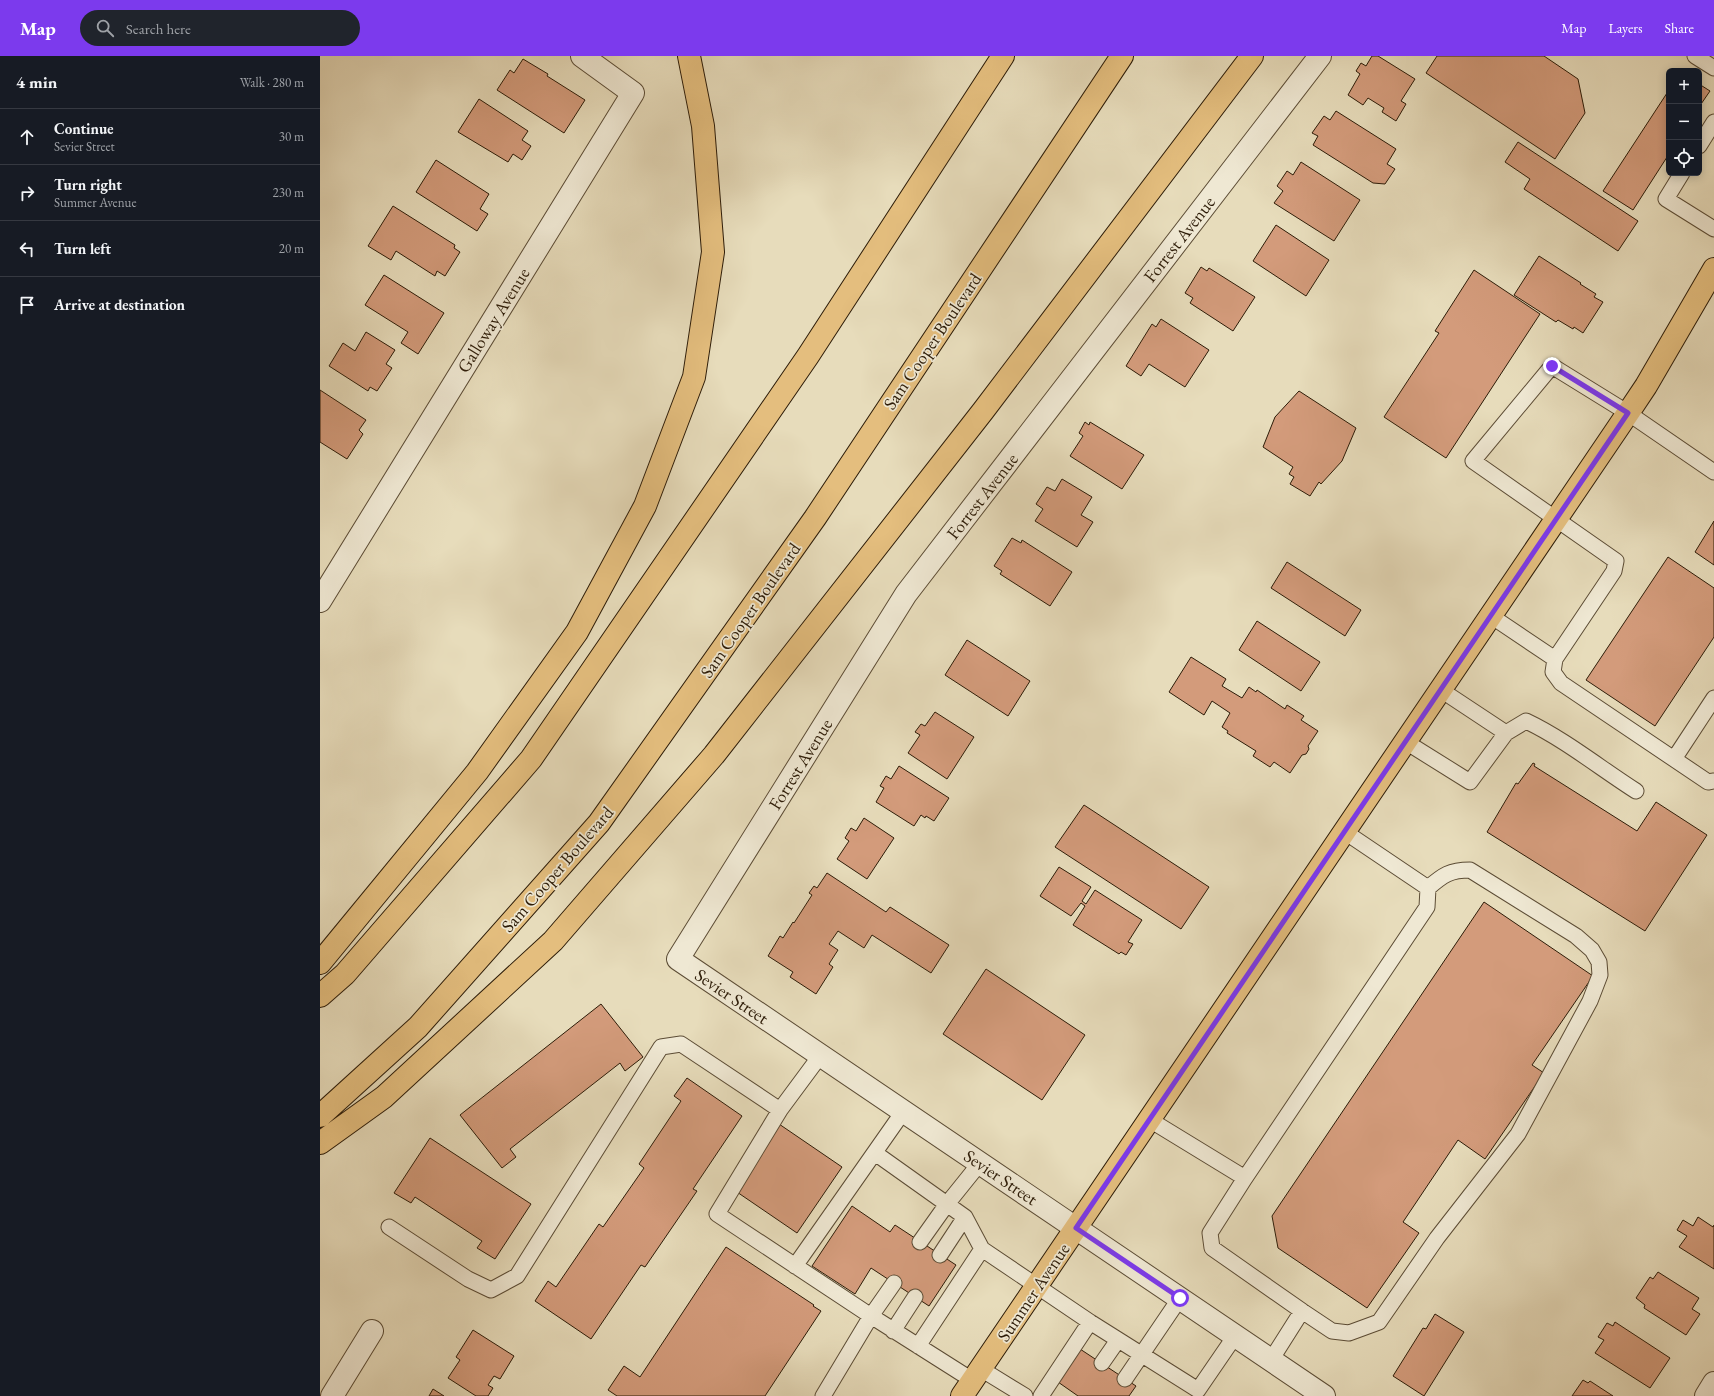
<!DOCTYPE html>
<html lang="en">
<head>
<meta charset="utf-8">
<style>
  :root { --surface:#171b24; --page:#20242c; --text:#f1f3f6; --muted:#9ea1a6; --line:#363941; --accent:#7c3aed }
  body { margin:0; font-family:"EB Garamond",serif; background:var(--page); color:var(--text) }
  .controls { position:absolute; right:12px; top:12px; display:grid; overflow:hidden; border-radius:6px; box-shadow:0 2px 10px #0003 }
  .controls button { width:36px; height:36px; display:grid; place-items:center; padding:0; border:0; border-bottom:1px solid var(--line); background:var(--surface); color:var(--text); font:20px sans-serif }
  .stop { position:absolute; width:12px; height:12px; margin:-9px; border:3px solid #7c3aed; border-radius:50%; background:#fff }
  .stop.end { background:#7c3aed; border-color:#fff; box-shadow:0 1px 4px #0008 }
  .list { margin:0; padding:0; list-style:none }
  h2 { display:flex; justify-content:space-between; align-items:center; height:52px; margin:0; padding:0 16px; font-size:17px }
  h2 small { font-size:13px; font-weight:400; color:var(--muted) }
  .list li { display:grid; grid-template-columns:26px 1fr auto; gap:12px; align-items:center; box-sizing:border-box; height:56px; padding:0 16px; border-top:1px solid var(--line) }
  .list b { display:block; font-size:15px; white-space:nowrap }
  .list p { margin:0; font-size:13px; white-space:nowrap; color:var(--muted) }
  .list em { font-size:13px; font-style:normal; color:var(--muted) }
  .icon { flex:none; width:22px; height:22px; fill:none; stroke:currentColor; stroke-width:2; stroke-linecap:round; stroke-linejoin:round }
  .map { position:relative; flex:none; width:1394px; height:1340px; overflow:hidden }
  header { display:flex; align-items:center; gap:24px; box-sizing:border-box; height:56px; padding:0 20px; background:var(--accent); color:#fff }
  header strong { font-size:19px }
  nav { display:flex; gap:22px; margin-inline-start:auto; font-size:14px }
  .search { width:280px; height:36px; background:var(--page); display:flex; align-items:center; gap:10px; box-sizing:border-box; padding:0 14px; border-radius:22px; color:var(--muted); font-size:15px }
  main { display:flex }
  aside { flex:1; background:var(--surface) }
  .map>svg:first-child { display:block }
  .building { fill:#d39b7b; stroke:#2d1c08 }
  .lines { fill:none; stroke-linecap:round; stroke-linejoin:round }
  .lane-casing { stroke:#5c4c35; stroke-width:17 }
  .street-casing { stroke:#5c4c35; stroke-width:24 }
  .primary-casing { stroke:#2d1c08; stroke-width:24 }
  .highway-casing { stroke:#2d1c08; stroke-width:24 }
  .lane { stroke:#efe8d3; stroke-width:15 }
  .street { stroke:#efe8d3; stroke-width:22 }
  .primary { stroke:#e4be7e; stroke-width:22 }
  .highway { stroke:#e4be7e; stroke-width:22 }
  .route { stroke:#7c3aed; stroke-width:5 }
  .labels { text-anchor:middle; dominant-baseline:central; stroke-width:3.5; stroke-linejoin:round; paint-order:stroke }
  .street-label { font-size:18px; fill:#2d1c08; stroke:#efe8d3 }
</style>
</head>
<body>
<header>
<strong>Map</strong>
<div class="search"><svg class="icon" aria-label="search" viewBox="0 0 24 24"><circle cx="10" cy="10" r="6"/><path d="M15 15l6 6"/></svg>Search here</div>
<nav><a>Map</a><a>Layers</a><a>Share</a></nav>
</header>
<main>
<aside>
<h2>4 min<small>Walk · 280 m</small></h2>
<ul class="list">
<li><svg class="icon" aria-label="ahead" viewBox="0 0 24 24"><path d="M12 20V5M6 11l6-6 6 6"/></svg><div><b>Continue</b><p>Sevier Street</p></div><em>30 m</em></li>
<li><svg class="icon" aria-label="right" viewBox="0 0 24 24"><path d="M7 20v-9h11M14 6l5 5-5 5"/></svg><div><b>Turn right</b><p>Summer Avenue</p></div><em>230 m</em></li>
<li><svg class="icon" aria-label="left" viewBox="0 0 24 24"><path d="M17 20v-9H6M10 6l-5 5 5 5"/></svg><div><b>Turn left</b></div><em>20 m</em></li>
<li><svg class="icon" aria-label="arrive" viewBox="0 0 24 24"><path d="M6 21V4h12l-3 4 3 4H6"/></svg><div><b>Arrive at destination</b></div></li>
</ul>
</aside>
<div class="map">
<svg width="1394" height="1340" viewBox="0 0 1394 1340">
  <rect width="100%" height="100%" fill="#e7dcbb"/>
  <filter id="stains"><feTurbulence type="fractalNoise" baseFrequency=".005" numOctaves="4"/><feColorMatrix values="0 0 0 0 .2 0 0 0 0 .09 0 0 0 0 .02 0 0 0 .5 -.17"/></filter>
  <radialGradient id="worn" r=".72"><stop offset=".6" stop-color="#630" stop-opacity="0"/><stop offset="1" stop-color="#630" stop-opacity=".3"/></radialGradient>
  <!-- building -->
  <path class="building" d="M1052 0H1058L1095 23 1081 45 1086 48 1076 65 1062 56 1064 52 1048 42 1043 49 1028 39 1040 18 1036 15 1041 7 1046 10Z
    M1117 0H1224L1258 23 1265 57 1235 103 1106 17Z
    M203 3 228 18 227 20 265 44 244 77 177 34 190 14 194 17Z
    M1379 28 1390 35 1379 51Z
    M1349 34V98L1313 154 1283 135Z
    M159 43 208 75 202 84 211 90 202 104 193 98 188 106 138 76Z
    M1016 55 1076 93 1067 108 1075 113 1065 128 1053 127 993 89 998 80 992 77 1004 60 1010 64Z
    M1198 86 1318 165 1298 195 1204 133 1210 123 1185 106Z
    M116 104 169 138 160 153 168 158 157 175 96 136Z
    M981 106 1040 144 1014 185 954 147 963 135 957 130 967 115 973 119Z
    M73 150 135 189 134 192 140 196 125 220 117 215 115 220 76 195 71 204 48 190Z
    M956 169 1009 204 986 240 933 205Z
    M1219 200 1261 227 1260 228 1276 238 1274 241 1283 246 1263 277 1254 271 1253 273 1238 264 1236 266 1194 239Z
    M881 211 887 215 889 212 935 241 913 275 870 247 873 242 865 237Z
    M1154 214 1220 258 1126 402 1064 361 1119 277 1115 275Z
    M64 219 124 257 98 298 81 287 88 276 45 249Z
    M841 263 889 294 865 331 829 308 821 320 806 310 832 268 836 271Z
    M46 276 75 294 66 308 72 312 57 335 50 331 48 335 9 310 23 287 35 295Z
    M0 334 46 364 39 374 43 378 27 403 0 386Z
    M979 335 1036 372 1022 405 1001 428 999 426 990 440 970 428 974 421 969 418 973 411 943 391 955 361Z
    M765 366 769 369 770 366 824 399 802 433 750 400 763 380 759 377Z
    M742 423 772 441 761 459 773 466 757 491 715 465 723 453 716 448 727 431 735 435Z
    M1394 465V509L1375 496Z
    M692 482 701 487 702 484 752 516 730 550 680 518 682 515 674 510Z
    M1348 501 1394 532V581L1335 670 1266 624Z
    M967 506 1041 554 1025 580 951 532Z
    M937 565 1000 606 981 635 919 594Z
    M647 584 710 625 688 660 625 619Z
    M871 601 906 623 902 630 922 642 929 631 936 636 937 634 965 653 967 649 984 660 981 664 998 675 988 690 989 693 986 698 982 699 970 717 954 706 950 711 933 700 936 695 907 677 908 675 902 671 910 657 892 645 884 659 849 636Z
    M615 656 654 681 627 723 588 697 600 679 595 676 601 668 605 670Z
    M1213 707 1215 708 1214 710 1317 775 1336 746 1387 779 1325 875 1167 776 1196 727 1198 728Z
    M579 710 629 742 614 765 606 760 605 762 601 759 594 770 556 746 564 732 560 730 566 720 571 723Z
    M764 749 889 831 861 873 735 791Z
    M544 762 574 782 547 823 517 803 529 785 525 782 531 772 536 775Z
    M739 811 771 831 762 845 766 848 775 834 822 864 808 886 813 888 806 899 801 896 799 898 753 869 765 850 761 847 751 860 720 840Z
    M507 817 566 856 570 851 629 889 611 917 552 879 544 892 518 875 509 888 518 894 509 908 513 911 496 938 470 921 473 916 448 900 460 880 463 882 473 866 474 867 492 839 489 837 494 830 497 832Z
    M1164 846 1273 920 1212 1009 1224 1017 1165 1103 1138 1084 1083 1166 1099 1177 1047 1252 958 1192 952 1160Z
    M666 913 765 979 722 1044 623 978Z
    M281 948 323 1001 305 1015 300 1007 190 1093 196 1101 182 1112 140 1059Z
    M367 1022 422 1060 373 1133 377 1135 325 1211 321 1209 271 1283 215 1245 228 1225 236 1231 279 1168 283 1171 324 1112 319 1108 361 1045 354 1040Z
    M459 1068 522 1111 477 1177 414 1134Z
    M110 1082 211 1148 175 1203 157 1192 162 1185 95 1141 91 1147 74 1137Z
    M532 1150 570 1176 575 1169 636 1209 609 1250 551 1212 535 1238 492 1210Z
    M1378 1161 1393 1171 1394 1169V1213L1359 1191 1367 1180 1357 1174 1363 1164 1373 1170Z
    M406 1191 494 1249 493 1250 501 1255 445 1340H297L288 1334 304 1310 320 1321Z
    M1338 1216 1379 1242 1372 1253 1380 1258 1366 1279 1324 1252 1325 1249 1316 1242 1330 1221 1333 1223Z
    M1115 1258 1144 1276 1104 1340 1073 1320 1103 1272 1106 1273Z
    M1295 1266 1350 1302 1330 1332 1275 1297 1284 1284 1278 1281 1287 1267 1293 1270Z
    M153 1274 194 1300 180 1323 174 1320 168 1329 173 1332 168 1340H156L128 1322 140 1304 136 1301Z
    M760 1293 816 1330 809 1340H758L738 1326Z
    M1263 1324 1268 1327 1270 1325 1293 1340H1252Z
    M113 1333 124 1340H109Z"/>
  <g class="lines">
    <defs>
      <path id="lane" d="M1375 0 1394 12
        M1379 90 1394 66
        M1362 117 1346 143 1394 173
        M1171 560 1235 603 1233 616 1241 627 1388 726 1394 725
        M1235 603 1294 515 1296 505 1153 405 1232 310 1308 357 1394 416
        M1186 677 1206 665C1244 683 1280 712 1316 735
        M1086 686 1150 726 1186 677 1121 634
        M1354 703 1394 642
        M460 1054 397 1158 551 1260 503 1340
        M830 1064 925 1122 1107 851 1108 832 1025 776
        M555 1097 645 1161 662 1193 598 1290
        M925 1122 890 1177 892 1192 982 1255 951 1304
        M69 1171 148 1223 171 1234 197 1220 341 991 361 988 460 1054 500 1000
        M600 1186 627 1148 660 1107
        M662 1193 770 1266
        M620 1199 645 1161
        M475 1210 583 1056
        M574 1227 551 1260 652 1324
        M982 1255 1012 1275 1029 1277 1059 1266 1117 1182 1198 1078 1270 945 1280 919 1279 906 1272 894 1256 880 1150 814C1130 814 1123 819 1108 832
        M573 1275 595 1241
        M782 1307 798 1284
        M661 1313 705 1340
        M805 1323 860 1242
        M721 1340 770 1266 878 1334 915 1280"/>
      <path id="street" d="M1000 0 586 538 358 903 1004 1340
        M0 545 313 37 262 0
        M12 1340 52 1275
        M1386 1340 1394 1327"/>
      <path id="primary" d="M642 1340 1308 357 1326 330 1394 213"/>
      <path id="highway" d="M0 907 157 716 257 576 325 450 374 321 393 196 383 70 369 0
        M0 940 25 918 211 703 488 300 683 0
        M0 1060 98 971 279 767 495 462 802 0
        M0 1087 64 1041 233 885 394 699 663 355 932 0"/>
    </defs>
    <!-- lane casing -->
    <use href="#lane" class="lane-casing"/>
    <!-- street casing -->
    <use href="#street" class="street-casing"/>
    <!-- primary casing -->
    <use href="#primary" class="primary-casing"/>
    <!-- highway casing -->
    <use href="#highway" class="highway-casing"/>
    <!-- lane -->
    <use href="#lane" class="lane"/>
    <!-- street -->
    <use href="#street" class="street"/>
    <!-- primary -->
    <use href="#primary" class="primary"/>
    <!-- highway -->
    <use href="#highway" class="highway"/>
  </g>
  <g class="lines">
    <!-- route -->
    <path class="route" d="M860 1242 756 1172 1308 357 1232 310"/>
  </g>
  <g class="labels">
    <!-- street labels -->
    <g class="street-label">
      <text transform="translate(859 183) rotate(-52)">Forrest Avenue</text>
      <text transform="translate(173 264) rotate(-58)">Galloway Avenue</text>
      <text transform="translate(612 285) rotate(-56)">Sam Cooper Boulevard</text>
      <text transform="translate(662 440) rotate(-52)">Forrest Avenue</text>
      <text transform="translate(430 554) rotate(-55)">Sam Cooper Boulevard</text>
      <text transform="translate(480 708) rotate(-58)">Forrest Avenue</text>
      <text transform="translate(237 813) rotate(-49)">Sam Cooper Boulevard</text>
      <text transform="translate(412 940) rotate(34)">Sevier Street</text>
      <text transform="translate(681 1121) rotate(34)">Sevier Street</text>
      <text transform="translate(713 1236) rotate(-56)">Summer Avenue</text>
    </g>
  </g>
  <rect width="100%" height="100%" filter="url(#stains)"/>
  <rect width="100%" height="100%" fill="url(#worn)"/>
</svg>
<div class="controls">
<button>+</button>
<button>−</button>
<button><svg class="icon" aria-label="locate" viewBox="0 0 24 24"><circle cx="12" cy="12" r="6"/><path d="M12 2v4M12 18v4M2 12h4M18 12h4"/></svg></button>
</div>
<div class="stop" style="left:860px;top:1242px"></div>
<div class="stop end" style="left:1232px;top:310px"></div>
</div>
</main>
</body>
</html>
